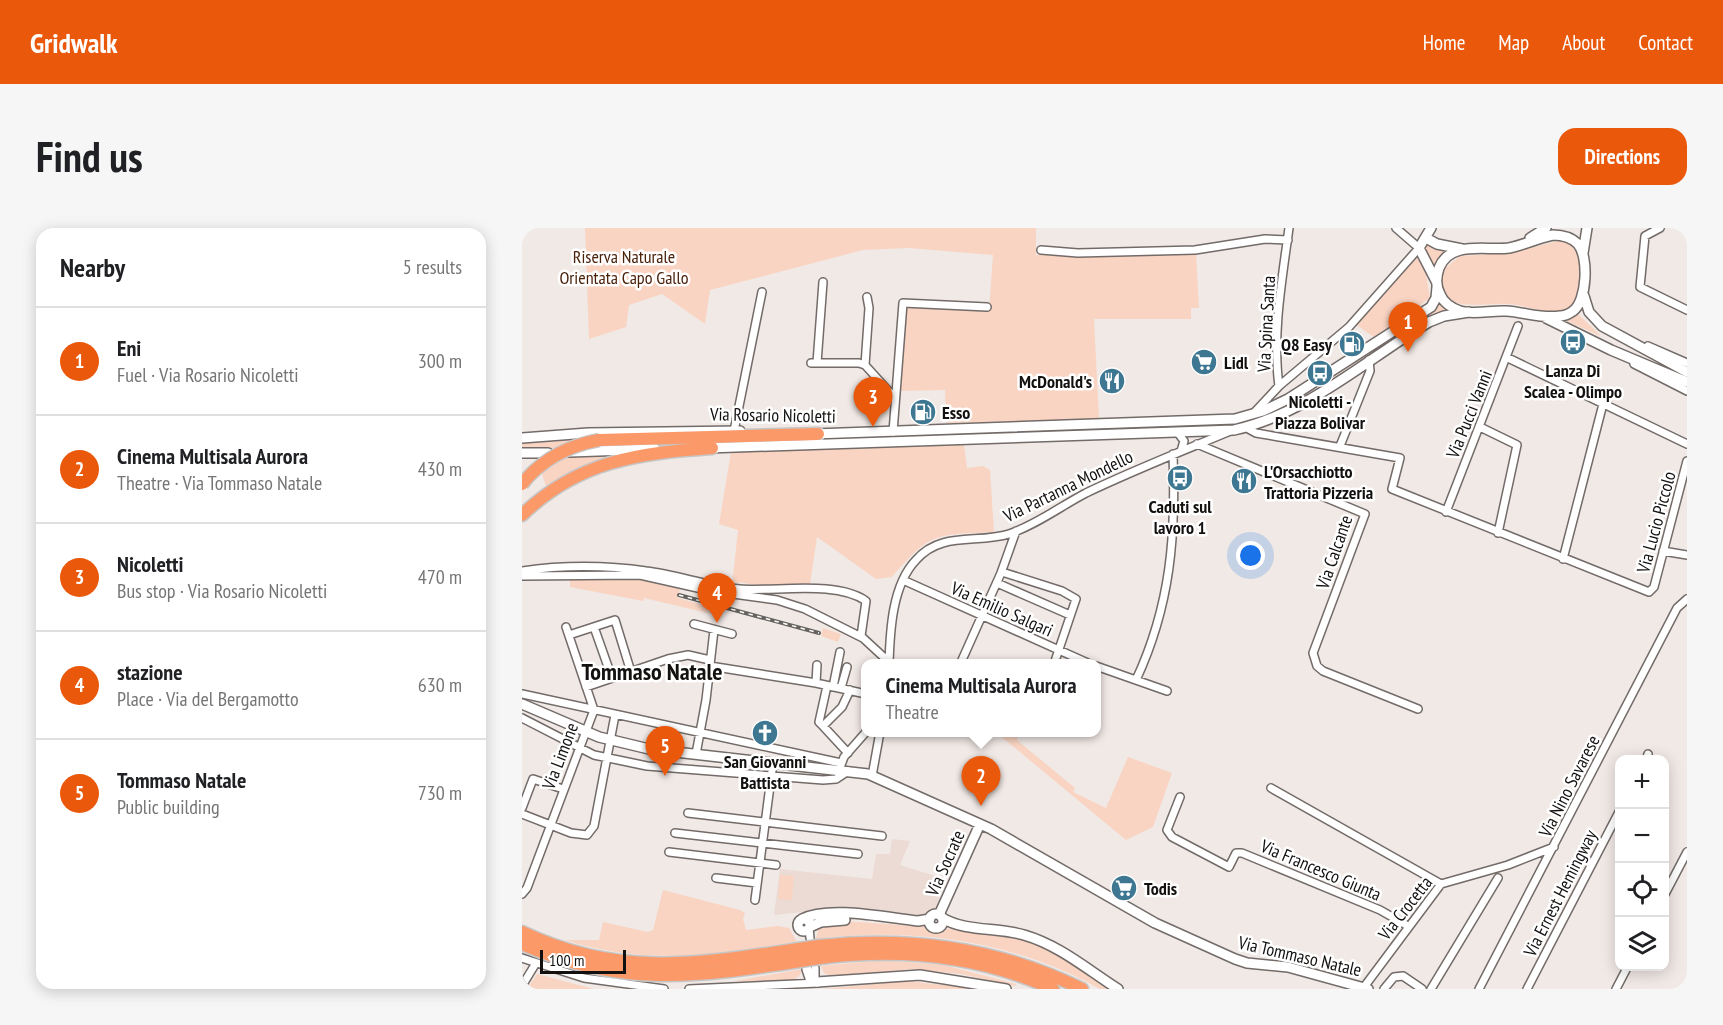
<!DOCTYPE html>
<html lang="en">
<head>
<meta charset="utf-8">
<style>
  :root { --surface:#fff; --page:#f6f6f6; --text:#202124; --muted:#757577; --line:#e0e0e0; --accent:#ea580c }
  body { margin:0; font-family:"PT Sans Narrow",sans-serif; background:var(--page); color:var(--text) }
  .controls { position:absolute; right:18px; bottom:18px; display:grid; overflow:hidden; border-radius:12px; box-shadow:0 3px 15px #0003 }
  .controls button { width:54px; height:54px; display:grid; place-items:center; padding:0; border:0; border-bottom:2px solid var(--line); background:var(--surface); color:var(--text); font:30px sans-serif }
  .scale { position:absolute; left:18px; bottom:15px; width:86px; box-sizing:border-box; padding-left:6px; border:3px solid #131110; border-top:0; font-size:16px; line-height:21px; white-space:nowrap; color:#131110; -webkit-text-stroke:4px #fff; paint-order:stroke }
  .you { position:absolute; left:729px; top:328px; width:21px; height:21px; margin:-15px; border:4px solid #fff; border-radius:50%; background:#1a73e8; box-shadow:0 0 0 9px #1a73e833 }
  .badge { display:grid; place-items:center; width:39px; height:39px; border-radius:50%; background:var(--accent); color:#fff; font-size:20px; font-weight:700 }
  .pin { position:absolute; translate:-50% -50px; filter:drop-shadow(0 2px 3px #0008) }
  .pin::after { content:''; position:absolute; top:32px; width:21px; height:18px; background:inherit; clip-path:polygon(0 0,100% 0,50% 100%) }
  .popup { position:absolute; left:339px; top:431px; width:240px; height:78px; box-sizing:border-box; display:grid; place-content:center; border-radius:12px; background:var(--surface); filter:drop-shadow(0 2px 4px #0005); font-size:20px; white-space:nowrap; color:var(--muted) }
  .popup b { font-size:22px; color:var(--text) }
  .popup::after { content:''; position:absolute; left:50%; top:100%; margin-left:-12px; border:12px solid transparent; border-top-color:var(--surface) }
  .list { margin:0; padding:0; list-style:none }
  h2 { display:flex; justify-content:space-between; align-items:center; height:78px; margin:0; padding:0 24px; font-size:26px }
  h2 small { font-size:20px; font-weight:400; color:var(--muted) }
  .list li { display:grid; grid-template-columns:39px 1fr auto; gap:18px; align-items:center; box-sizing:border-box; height:108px; padding:0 24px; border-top:2px solid var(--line) }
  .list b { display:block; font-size:22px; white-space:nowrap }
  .list p { margin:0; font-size:20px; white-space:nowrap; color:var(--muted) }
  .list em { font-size:20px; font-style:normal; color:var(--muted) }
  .icon { flex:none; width:33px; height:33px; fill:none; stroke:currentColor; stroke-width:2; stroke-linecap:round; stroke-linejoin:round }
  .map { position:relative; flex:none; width:1165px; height:761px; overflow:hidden; border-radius:18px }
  header { display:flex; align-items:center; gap:36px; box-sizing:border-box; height:84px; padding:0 30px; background:var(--accent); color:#fff }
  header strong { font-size:28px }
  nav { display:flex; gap:33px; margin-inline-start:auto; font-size:21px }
  .intro { display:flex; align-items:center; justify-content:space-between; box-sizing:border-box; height:144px; padding:0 36px }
  h1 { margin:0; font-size:42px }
  .button { padding:15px 27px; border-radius:18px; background:var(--accent); color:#fff; font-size:21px; font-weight:700 }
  main { display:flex; gap:36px; padding:0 36px }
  aside { flex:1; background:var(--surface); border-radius:18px; box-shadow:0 3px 15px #0003 }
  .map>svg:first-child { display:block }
  .built { fill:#ebdbd4 }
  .green { fill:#f9d4c3 }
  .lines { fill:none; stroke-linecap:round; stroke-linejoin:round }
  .street-casing { stroke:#726b68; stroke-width:10 }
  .secondary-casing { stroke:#726b68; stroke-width:12 }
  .highway-casing { stroke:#c6c6c6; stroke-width:15 }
  .street { stroke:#fff; stroke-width:7 }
  .secondary { stroke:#fff; stroke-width:9 }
  .highway { stroke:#fc9968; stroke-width:12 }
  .rail-casing { stroke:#66625f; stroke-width:4 }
  .rail { stroke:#fff; stroke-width:1.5; stroke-dasharray:4.5; stroke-linecap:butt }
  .highway-bridge-casing { stroke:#c6c6c6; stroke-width:15; stroke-linecap:butt }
  .highway-bridge { stroke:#fc9968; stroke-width:12 }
  .labels { text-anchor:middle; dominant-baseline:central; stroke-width:5; stroke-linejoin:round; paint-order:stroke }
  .park-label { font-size:18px; fill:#4a210b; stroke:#fff }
  .street-label { font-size:18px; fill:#131110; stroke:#fff }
  .poi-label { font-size:18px; font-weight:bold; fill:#131110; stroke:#fff; text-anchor:start }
  .district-label { font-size:24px; font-weight:bold; fill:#131110; stroke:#fff }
</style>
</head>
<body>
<header>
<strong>Gridwalk</strong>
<nav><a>Home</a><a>Map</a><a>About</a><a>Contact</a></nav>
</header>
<div class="intro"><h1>Find us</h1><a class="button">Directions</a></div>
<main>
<aside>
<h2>Nearby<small>5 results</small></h2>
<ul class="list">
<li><span class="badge">1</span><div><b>Eni</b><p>Fuel · Via Rosario Nicoletti</p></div><em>300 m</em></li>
<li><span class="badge">2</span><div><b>Cinema Multisala Aurora</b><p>Theatre · Via Tommaso Natale</p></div><em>430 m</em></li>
<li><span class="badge">3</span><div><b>Nicoletti</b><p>Bus stop · Via Rosario Nicoletti</p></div><em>470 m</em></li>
<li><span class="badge">4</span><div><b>stazione</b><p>Place · Via del Bergamotto</p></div><em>630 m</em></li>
<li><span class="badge">5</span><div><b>Tommaso Natale</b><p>Public building</p></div><em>730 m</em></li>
</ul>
</aside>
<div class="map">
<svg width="1165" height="761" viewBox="0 0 1165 761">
  <rect width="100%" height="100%" fill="#f1e9e5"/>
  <!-- built -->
  <path class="built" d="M370 611 388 613 378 637 426 652 416 666 418 671 412 683 399 690 301 682 252 687 258 641 350 651 354 626H368Z"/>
  <!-- green -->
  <path class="green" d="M63 0H514V27L674 25 677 80H669V91H572L577 191 424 195 423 162 378 163 383 78 467 82 471 27 387 20 341 22 188 62 183 96 140 66 107 77 104 99 67 111Z
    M1040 12C1062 21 1060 49 1056 69 1051 76 1047 82 1038 83 1022 86 1003 77 987 76 962 74 908 90 922 41L938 28 988 25Z
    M905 17 922 24 912 38 901 21Z
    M894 29 903 40 908 70 852 109 833 96Z
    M917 75 924 83 905 90 751 187 708 199 566 203 694 197 750 184 912 81Z
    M1056 86 1078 107V108L1045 93Z
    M544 201 546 204 69 219 87 216Z
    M67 209 33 220 0 221V213Z
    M442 217 445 240 461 238 468 242 472 304C414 307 409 303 370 349L354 351 295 309 288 356C260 356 245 361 218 354L210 357 216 302 197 296 209 224Z
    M110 225 25 261 19 243 43 228Z
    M48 350 113 351 158 360 156 370 192 380 190 386 122 370 121 373 48 359Z
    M301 400 319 406 316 414 299 408Z
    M475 505H497L495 512 553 560 551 563 553 565 584 580 606 529 650 545 631 599 604 612Z
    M258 647 272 648 270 672 256 671Z
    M141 662 218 682 223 685 221 691 224 702 255 698 267 700 275 714C193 727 124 738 43 712H77L81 694 126 704 131 702Z
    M322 693 421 700 503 712 529 723 587 761H578C491 712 391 699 294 711L297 698Z
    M359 732 422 737 494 756 493 758 439 746 391 741 309 748 302 745 299 738Z
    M280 741 278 747 270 753H213Z
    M15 746 72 761H5Z
    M384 753 458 761H301Z"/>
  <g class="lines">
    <defs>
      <path id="street" d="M1138 0 1123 8 1118 59 1165 82
        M519 22 556 25 673 22 743 11 766 12
        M1126 118 1165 135
        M986 130 1165 216
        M289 135H337L343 137 372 169
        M295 135 301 54
        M1112 136 1165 163
        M343 137 347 80 345 69
        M757 158C750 106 760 52 767 0
        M732 185 757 158 827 99 897 20 874 0
        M723 199 734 205 878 230 870 261 1127 364 1132 359 1165 233
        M958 199 995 217 976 305
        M212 203 240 64
        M371 204 381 75 465 79
        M656 205 662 213 659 223
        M675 216 843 286 791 425 795 438 801 443 896 481
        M818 218 848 143 847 132
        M924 284 996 98
        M1141 323 1165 327
        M1041 331 1081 176
        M0 343C39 337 85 337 124 343 156 347 185 358 218 361 253 364 314 352 344 373L339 408
        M480 344 540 363 554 371 532 436
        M0 348 118 347 189 363 255 372 283 381 341 410 367 434
        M381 352 568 436
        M475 355 548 387
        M172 396 210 406
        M72 399 90 450
        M47 407 93 392 109 444
        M440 432 479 345 494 303
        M367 436C368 403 370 357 394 332 419 303 455 316 487 306 514 297 539 278 564 265 610 243 658 224 706 204
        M295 437 294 455 344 466
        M188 438 294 455
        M574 438 645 463
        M614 452C649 377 654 307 651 226
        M64 459 146 431 166 427 188 432
        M311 459 318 424
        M319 460 325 439
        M0 466 319 535
        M0 490 72 527 125 538 301 552 314 551 326 543
        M301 498 297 494 305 458
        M326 525 301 498 320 479 328 462
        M174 526 184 472 192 402
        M1124 532 1126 526
        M319 537 322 529 344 504
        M350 548 358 504
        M749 560 919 656
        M658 569 645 602 650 609 707 639 714 625H720L858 682 886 698
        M0 580 11 551 41 561
        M166 585 360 608
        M0 586 49 605 65 607 72 598 93 487
        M153 605 336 626
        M147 624 254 637
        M194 650 235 655
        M0 666 5 660 72 482 44 399
        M1142 668 1165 624
        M233 672 251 535
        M287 700 288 710
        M0 730 62 750 142 761
        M288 754 293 750V740
        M0 758 14 735
        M842 759 919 656 986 637 1032 619
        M167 761 296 755
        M862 761 872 749 881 748 900 761
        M909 761 976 650
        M957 761 1155 380 1165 371
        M1005 761 1098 582
        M1094 761 1106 738"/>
      <path id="secondary" d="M909 0 897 20 914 53
        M1031 7C1040 7 1049 9 1056 16 1067 29 1065 73 1051 83 1047 86 1043 88 1038 88 1020 91 1002 84 984 83 969 82 953 87 938 83 930 80 921 74 918 66 913 57 914 49 917 40 928 12 964 23 987 20 1002 17 1016 10 1031 7Z
        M904 10 915 16 940 21
        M1008 10 1024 0
        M1061 25 1065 0
        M1062 68 1067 84 1080 98 1165 144
        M1024 90 1089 122 1165 154
        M292 206 713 191 741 183 766 171 909 79 914 70 915 59
        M0 210 66 205 218 203
        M186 220 712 202C785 186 845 131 907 94L922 88 947 84
        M48 224 133 221
        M0 225H26
        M0 476 77 509 127 521 346 546 469 601 633 695 713 731 725 735 766 739 846 761
        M407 693a7 7 0 1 1 14 0a7 7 0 1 1-14 0Z
        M417 687 458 596
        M420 690C444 704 476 699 502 707 537 717 566 742 596 761
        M280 691C307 677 366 690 396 693L408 691
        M276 697a6 6 0 1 1 12 0a6 6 0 1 1-12 0Z
        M288 699 299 694 323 692
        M285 741 288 750 295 754 398 747 484 761"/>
      <path id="highway" d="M77 212 296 206
        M0 287C56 233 116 225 190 220
        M0 704C96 750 177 736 277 721
        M0 716C99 760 175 749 278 733
        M296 718C388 708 477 720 560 761
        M298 730C377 720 458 728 531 761"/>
    </defs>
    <!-- street casing -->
    <use href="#street" class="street-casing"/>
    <!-- secondary casing -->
    <use href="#secondary" class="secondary-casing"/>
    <!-- highway casing -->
    <use href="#highway" class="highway-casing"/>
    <!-- street -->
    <use href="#street" class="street"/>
    <!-- secondary -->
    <use href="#secondary" class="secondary"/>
    <!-- highway -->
    <use href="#highway" class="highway"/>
    <defs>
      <path id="rail" d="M157 367 297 405"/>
    </defs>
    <!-- rail casing -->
    <use href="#rail" class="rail-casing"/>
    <!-- rail -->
    <use href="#rail" class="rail"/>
    <defs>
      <path id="highway-bridge" d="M0 256C20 231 45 218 77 212
        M277 721 296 718
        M278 733 298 730"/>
    </defs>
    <!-- highway-bridge casing -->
    <use href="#highway-bridge" class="highway-bridge-casing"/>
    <!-- highway-bridge -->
    <use href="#highway-bridge" class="highway-bridge"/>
  </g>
  <!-- icons -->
  <defs>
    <symbol id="bus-disc" viewBox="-11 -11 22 22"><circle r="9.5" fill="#3e7791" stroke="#fff"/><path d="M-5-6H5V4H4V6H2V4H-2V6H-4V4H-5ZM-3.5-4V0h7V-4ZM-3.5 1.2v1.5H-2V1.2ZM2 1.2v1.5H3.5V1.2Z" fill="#fff"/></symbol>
    <symbol id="fuel-disc" viewBox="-11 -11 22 22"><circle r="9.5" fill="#3e7791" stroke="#fff"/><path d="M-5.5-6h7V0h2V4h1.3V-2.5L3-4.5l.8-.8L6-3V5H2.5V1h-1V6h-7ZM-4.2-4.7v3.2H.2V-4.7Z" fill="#fff"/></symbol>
    <symbol id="supermarket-disc" viewBox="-11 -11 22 22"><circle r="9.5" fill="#3e7791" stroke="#fff"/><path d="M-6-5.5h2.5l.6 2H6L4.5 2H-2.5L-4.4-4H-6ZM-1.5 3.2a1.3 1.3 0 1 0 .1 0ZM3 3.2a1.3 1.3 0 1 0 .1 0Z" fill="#fff"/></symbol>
    <symbol id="restaurant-disc" viewBox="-11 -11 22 22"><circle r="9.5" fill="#3e7791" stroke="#fff"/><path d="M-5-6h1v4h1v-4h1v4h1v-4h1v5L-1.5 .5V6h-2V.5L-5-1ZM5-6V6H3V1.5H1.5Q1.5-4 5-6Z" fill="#fff"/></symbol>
    <symbol id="church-disc" viewBox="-11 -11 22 22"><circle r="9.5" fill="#3e7791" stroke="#fff"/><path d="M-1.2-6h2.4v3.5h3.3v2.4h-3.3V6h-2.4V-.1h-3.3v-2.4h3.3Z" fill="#fff"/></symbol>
  </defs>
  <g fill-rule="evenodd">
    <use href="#bus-disc" x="1036" y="99" width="30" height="30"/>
    <use href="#fuel-disc" x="815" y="101" width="30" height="30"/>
    <use href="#supermarket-disc" x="667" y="119" width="30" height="30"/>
    <use href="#bus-disc" x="783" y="130" width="30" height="30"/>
    <use href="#restaurant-disc" x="575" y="138" width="30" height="30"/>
    <use href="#fuel-disc" x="386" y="169" width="30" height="30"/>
    <use href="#bus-disc" x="643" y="235" width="30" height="30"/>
    <use href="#restaurant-disc" x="707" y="238" width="30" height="30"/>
    <use href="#church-disc" x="228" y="490" width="30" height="30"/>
    <use href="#supermarket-disc" x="587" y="645" width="30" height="30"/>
  </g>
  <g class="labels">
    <!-- park labels -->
    <g class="park-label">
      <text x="102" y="28">Riserva Naturale<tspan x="102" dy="21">Orientata Capo Gallo</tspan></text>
    </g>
    <!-- street labels -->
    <g class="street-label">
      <text transform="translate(744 96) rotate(-87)">Via Spina Santa</text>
      <text transform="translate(947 186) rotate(-68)">Via Pucci Vanni</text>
      <text transform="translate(251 187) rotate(1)">Via Rosario Nicoletti</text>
      <text transform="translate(546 258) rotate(-26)">Via Partanna Mondello</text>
      <text transform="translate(1134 294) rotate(-75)">Via Lucio Piccolo</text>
      <text transform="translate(812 324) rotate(-71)">Via Calcante</text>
      <text transform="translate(480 381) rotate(24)">Via Emilio Salgari</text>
      <text transform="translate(38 528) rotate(-69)">Via Limone</text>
      <text transform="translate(1047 558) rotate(-63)">Via Nino Savarese</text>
      <text transform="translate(423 635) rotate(-66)">Via Socrate</text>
      <text transform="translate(799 642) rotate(23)">Via Francesco Giunta</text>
      <text transform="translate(1038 665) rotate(-63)">Via Ernest Hemingway</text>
      <text transform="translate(883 680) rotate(-52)">Via Crocetta</text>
      <text transform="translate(778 728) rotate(13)">Via Tommaso Natale</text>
    </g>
    <!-- poi labels -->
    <g class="poi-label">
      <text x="810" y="116" text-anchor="end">Q8 Easy</text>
      <text x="702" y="134">Lidl</text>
      <text x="1051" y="142" text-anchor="middle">Lanza Di<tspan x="1051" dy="21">Scalea - Olimpo</tspan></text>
      <text x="570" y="153" text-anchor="end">McDonald's</text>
      <text x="798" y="173" text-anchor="middle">Nicoletti -<tspan x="798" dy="21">Piazza Bolivar</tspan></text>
      <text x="420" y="184">Esso</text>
      <text x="742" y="243">L'Orsacchiotto<tspan x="742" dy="21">Trattoria Pizzeria</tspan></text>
      <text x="658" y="278" text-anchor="middle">Caduti sul<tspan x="658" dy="21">lavoro 1</tspan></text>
      <text x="243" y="533" text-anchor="middle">San Giovanni<tspan x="243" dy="21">Battista</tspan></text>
      <text x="622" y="660">Todis</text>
    </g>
    <!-- district labels -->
    <g class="district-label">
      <text x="130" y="443">Tommaso Natale</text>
    </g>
  </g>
</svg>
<div class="controls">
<button>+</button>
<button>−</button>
<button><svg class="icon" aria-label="locate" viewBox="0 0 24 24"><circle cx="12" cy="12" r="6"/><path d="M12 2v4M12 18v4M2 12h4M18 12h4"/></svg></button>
<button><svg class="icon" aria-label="layers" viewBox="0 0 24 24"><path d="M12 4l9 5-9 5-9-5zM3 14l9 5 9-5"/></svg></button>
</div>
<div class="scale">100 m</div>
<div class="you"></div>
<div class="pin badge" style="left:886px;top:124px">1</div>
<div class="pin badge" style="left:459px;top:578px">2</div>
<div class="popup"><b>Cinema Multisala Aurora</b>Theatre</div>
<div class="pin badge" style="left:351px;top:199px">3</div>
<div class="pin badge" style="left:195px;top:395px">4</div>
<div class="pin badge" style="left:143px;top:548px">5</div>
</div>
</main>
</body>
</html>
